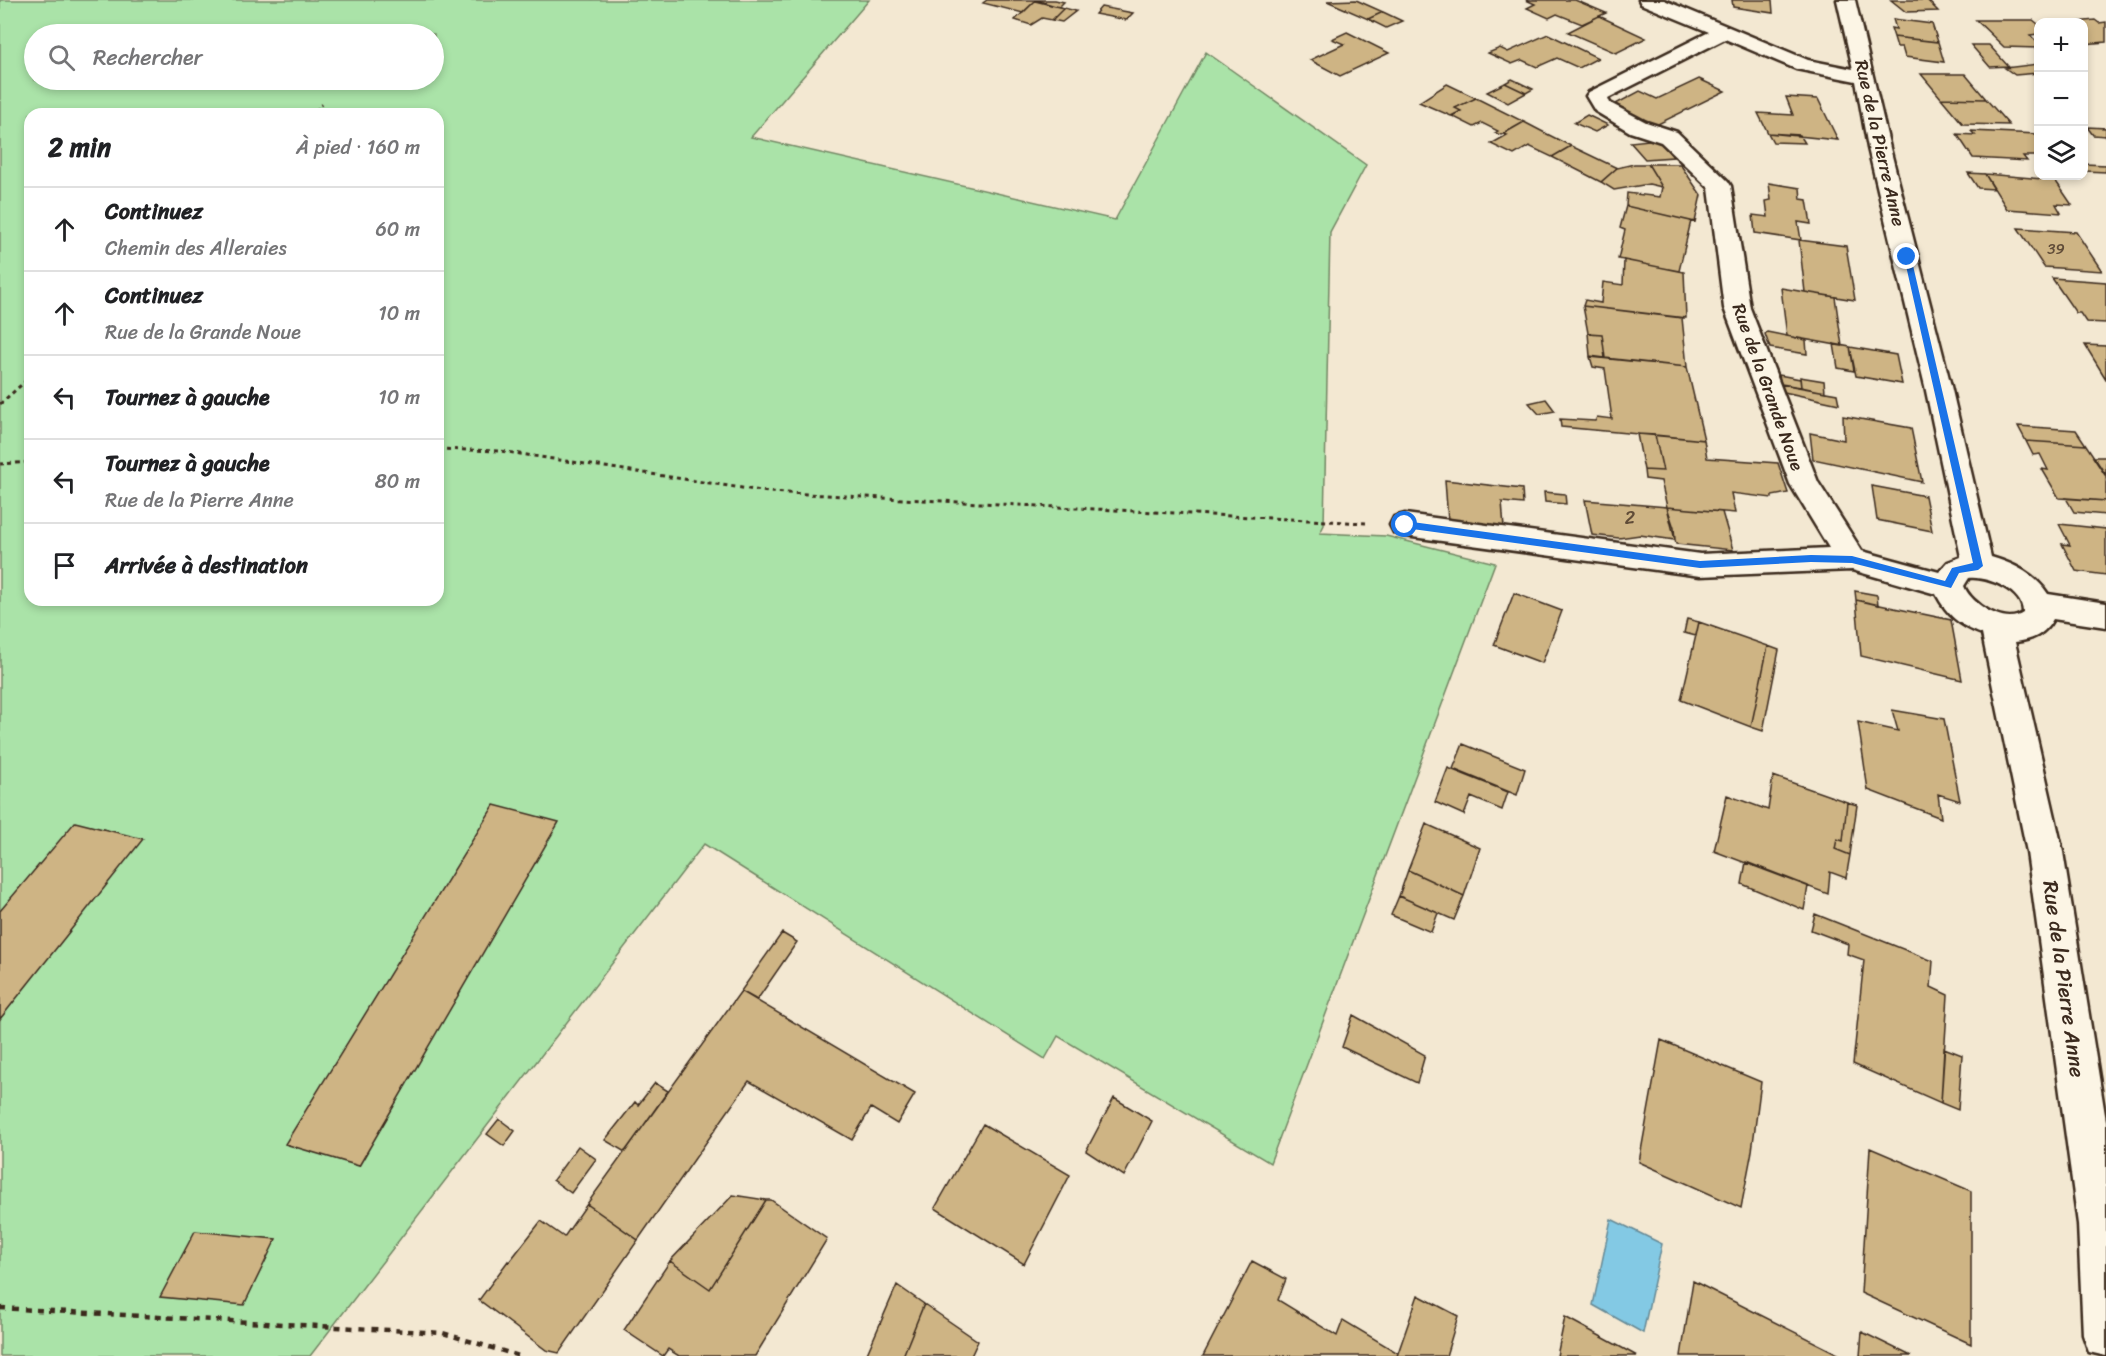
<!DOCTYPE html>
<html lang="fr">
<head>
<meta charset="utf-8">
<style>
  :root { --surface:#fff; --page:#f6f6f6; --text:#202124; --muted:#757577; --line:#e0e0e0 }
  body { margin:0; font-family:Sriracha,sans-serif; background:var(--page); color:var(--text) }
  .controls { position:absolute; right:18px; top:18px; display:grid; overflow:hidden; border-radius:12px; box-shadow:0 3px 9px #0003 }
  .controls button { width:54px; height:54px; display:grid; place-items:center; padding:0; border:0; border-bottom:2px solid var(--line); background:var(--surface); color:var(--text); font:30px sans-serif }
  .stop { position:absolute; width:18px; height:18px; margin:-14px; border:4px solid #1a73e8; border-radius:50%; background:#fff }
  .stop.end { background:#1a73e8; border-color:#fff; box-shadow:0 2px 6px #0008 }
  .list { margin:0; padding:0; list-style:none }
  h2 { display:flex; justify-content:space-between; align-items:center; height:78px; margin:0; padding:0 24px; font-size:26px }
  h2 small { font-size:20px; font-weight:400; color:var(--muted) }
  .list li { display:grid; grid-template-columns:39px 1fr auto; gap:18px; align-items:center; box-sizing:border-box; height:84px; padding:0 24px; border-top:2px solid var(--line) }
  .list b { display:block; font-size:22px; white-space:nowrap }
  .list p { margin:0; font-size:20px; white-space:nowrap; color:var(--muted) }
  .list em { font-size:20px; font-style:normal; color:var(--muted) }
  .icon { flex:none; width:33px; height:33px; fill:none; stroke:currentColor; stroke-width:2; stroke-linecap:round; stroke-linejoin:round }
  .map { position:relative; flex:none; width:2106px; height:1356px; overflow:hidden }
  .search { position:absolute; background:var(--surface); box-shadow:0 3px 9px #0003; left:24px; top:24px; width:420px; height:66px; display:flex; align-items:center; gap:15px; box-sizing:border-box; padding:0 21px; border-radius:33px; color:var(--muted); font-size:22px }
  .panel { position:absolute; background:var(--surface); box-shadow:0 3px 9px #0003; left:24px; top:108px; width:420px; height:498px; border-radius:18px }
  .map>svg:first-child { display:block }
  .green { fill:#aae3a8; stroke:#728663; stroke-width:1.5; fill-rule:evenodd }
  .water { fill:#83c9e4; stroke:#668995; stroke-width:1.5 }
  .building { fill:#ceb484; stroke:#3b2a1e; stroke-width:1.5 }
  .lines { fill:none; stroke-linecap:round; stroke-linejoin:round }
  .minor-casing { stroke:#3b2a1e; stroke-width:5 }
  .path-far2 { stroke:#3b2a1e; stroke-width:2; stroke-dasharray:3 3; stroke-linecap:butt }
  .path-far1 { stroke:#3b2a1e; stroke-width:3; stroke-dasharray:4 4; stroke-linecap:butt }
  .path { stroke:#3b2a1e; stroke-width:4.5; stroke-dasharray:6 6; stroke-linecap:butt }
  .minor { fill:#fcf5e5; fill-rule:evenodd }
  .route { fill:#1a73e8 }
  .labels { text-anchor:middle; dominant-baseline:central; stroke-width:4.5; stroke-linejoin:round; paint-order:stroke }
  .far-number-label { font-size:15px; fill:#604c38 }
  .far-street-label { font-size:18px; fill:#3b2a1e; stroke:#fcf5e5 }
  .number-label { font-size:18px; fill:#604c38 }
  .street-label { font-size:21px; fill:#3b2a1e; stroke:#fcf5e5 }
</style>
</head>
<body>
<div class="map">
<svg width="2106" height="1356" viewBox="0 0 2106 1356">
  <rect width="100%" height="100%" fill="#f3e8d2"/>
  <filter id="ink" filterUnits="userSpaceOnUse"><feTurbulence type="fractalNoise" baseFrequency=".0167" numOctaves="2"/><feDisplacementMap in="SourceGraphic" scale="12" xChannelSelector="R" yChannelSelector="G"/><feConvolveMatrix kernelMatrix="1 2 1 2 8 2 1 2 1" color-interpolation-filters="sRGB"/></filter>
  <g filter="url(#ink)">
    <!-- green -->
    <path class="green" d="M0 0H869L751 137 1115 220 1206 52 1366 165 1330 232 1324 525 1320 533 1386 536 1495 563 1270 1163 1058 1036 1045 1059 704 844 310 1356H0ZM34 34H434V80H34ZM30 114H438V600H30Z"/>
    <!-- water -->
    <path class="water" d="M1611 1219 1662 1244 1643 1333 1593 1305Z"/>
    <!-- building -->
    <path class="building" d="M987 0H1036L1023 13 983 3Z
      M1036 0H1055L1064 2 1059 7Z
      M1356 0 1383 12 1368 19 1327 1Z
      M1526 0H1575L1606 13 1582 24 1557 14 1549 18 1527 8 1535 4Z
      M1732 0H1772L1773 13 1733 7Z
      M1891 0H1927L1938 11 1906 12Z
      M1035 1 1059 7 1064 8 1052 20 1042 18 1031 25 1015 20Z
      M1101 7 1133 13 1126 20 1095 14Z
      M1064 8 1076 11 1062 22 1052 20Z
      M1383 12 1402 21 1386 28 1368 19Z
      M1599 16 1646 38 1616 53 1568 32Z
      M1893 19 1932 24 1938 42 1894 37 1891 28 1896 29Z
      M1976 20H2033L2038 24V34L2030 35 2038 43V48L2004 47Z
      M2095 20 2099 23 2106 22V42L2084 44V22H2076Z
      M1347 32 1389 53 1340 76 1310 60 1344 44 1332 39Z
      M1548 34 1598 58 1579 68 1557 58 1537 67 1522 60 1512 64 1488 53 1500 48 1508 52Z
      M1894 37 1938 42 1944 62 1905 57 1902 47H1897Z
      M1971 45H1989L2008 66 1990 67Z
      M2038 64V73L2015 75 2005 68Z
      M1921 74H1965L1986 99 1941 98Z
      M1512 79 1533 89 1526 93 1505 83Z
      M1699 79 1725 91 1652 127 1612 106 1640 91 1657 99Z
      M1505 83 1526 93 1508 103 1487 92Z
      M1447 84 1476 98 1455 108 1461 111 1451 116 1419 102Z
      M1786 97 1818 99 1838 140 1768 133 1758 113 1793 115Z
      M1476 98 1524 122 1501 135 1495 133 1498 131 1482 123 1474 127 1452 116 1461 111 1455 108Z
      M1941 98 1986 99 2009 125 1963 124Z
      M1587 115 1608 125 1595 132 1574 123Z
      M1524 122 1547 134 1571 146 1552 157 1529 146 1514 155 1491 144 1507 135 1503 134Z
      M2087 127 2106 128V136L2093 135Z
      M1971 131 2038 134V156H2023L2027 161 1973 158 1957 134 1975 135Z
      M1768 133 1800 135 1805 143 1773 142Z
      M1658 139 1673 157 1645 159 1630 142Z
      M1571 146 1617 168 1601 182 1552 157Z
      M1634 164H1648L1662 187 1649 184 1614 190 1601 182 1617 168Z
      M1648 164H1680L1701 195 1695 222 1626 206 1627 193 1660 197 1662 187Z
      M2084 164 2106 165V172L2084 171Z
      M1968 173 1985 174 1994 189 1978 188Z
      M1985 174 2055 180 2072 205 2056 204 2061 213 2007 209Z
      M1769 183 1800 188 1801 199 1807 200 1811 224 1798 222 1801 240 1755 233 1753 215 1768 217 1766 201 1771 200Z
      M1626 206 1691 221 1679 271 1618 259 1625 230 1620 228Z
      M2018 228 2076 232 2102 271 2044 267Z
      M1799 240 1846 246 1855 300 1805 292Z
      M1624 260 1684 272 1686 318 1583 306 1585 300 1601 303 1603 282 1623 285Z
      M2052 278 2106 282V323L2086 322 2080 313H2076Z
      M1781 288 1835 297 1842 346 1787 336Z
      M1583 306 1682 318 1687 367 1605 358 1602 334 1588 333Z
      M1767 332 1806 340 1807 354 1770 348 1765 334Z
      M1588 333 1602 334 1605 358 1590 356Z
      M1834 344 1850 347 1854 371 1838 368Z
      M2085 345 2106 346V379Z
      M1850 347 1896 355 1902 384 1856 376Z
      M1590 357 1687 367 1704 440 1561 427 1560 419 1595 421 1597 417 1612 419 1605 369 1593 367Z
      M1779 375 1800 379 1801 387 1781 384Z
      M1800 377 1824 381 1825 392 1801 387Z
      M1781 384 1837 394 1839 404 1784 392Z
      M1546 399 1555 411 1539 414 1529 403Z
      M1843 416 1911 428 1922 482 1813 459 1810 433 1844 440Z
      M2018 426 2076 430 2086 445 2026 441Z
      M1637 434 1655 435 1663 471 1644 470Z
      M1655 435 1704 440 1707 458 1778 463 1788 493 1772 496V498L1731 493 1735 513 1667 507 1661 481 1645 479 1644 470 1663 471Z
      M2026 441 2086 445 2106 475V501L2059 498 2042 469 2048 470 2040 454 2033 455Z
      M2093 457H2106V475H2105Z
      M1445 480 1522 489 1523 504 1502 502 1504 528 1448 521Z
      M1872 486 1925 496 1932 531 1877 520Z
      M1544 492 1565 494 1566 504 1545 502Z
      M2066 498 2106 501V515L2074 512Z
      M1585 500 1667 507 1674 528 1675 540 1640 535 1619 538 1592 535Z
      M1667 507 1722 512 1733 550 1676 544Z
      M2059 524 2106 529V575L2076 571 2062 544 2070 545Z
      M1855 591 1877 595 1878 605 1856 600Z
      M1514 593 1562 611 1542 663 1494 645Z
      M1856 600 1951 620 1962 680 1861 656Z
      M1687 619 1699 622 1696 636 1684 633Z
      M1699 622 1768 646 1751 727 1681 700Z
      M1768 646 1779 650 1763 731 1751 727Z
      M1892 710 1944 719 1960 801 1938 794 1941 818 1868 790 1858 722 1898 731Z
      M1463 744 1525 769 1517 795 1453 769Z
      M1448 768 1508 792 1502 810 1471 797 1464 815 1435 802Z
      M1773 776 1847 802 1843 841 1837 839 1835 849 1850 855 1846 878 1830 872 1828 894 1714 851 1727 795 1768 810Z
      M1847 802 1857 805 1850 855 1835 849 1837 839 1843 841Z
      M494 805 559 822 359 1166 285 1144Z
      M75 822 143 839 0 1019V911Z
      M1426 824 1480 848 1464 896 1408 870Z
      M1746 862 1808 886 1804 910 1742 884Z
      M1408 870 1464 896 1454 920 1399 896Z
      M1399 896 1438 913 1431 932 1391 915Z
      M1815 914 1933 961 1931 987 1948 995 1941 1103 1853 1064 1864 960 1847 954 1848 944 1811 930Z
      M782 933 797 942 757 1000 741 991Z
      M741 991 915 1094 897 1124 871 1108 852 1140 749 1081 638 1240 587 1204Z
      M1353 1015 1425 1055 1417 1083 1342 1047Z
      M1661 1040 1761 1082 1752 1151 1741 1208 1639 1162Z
      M1944 1048 1962 1055 1958 1110 1941 1103Z
      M655 1083 668 1091 625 1152 605 1140 635 1102 638 1105Z
      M1114 1098 1152 1121 1124 1176 1086 1151Z
      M499 1119 515 1131 504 1146 487 1134Z
      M983 1124 1070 1175 1024 1264 935 1208Z
      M578 1146 596 1159 571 1193 553 1180Z
      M1870 1148 1971 1191V1344L1861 1293Z
      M733 1195 766 1200 710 1289 670 1261Z
      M766 1200H771L827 1239 755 1356H679L668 1349 663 1356 624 1330 670 1261 710 1289Z
      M587 1204 638 1240 559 1353 546 1350 479 1300 508 1261 509 1262 541 1221 564 1237Z
      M195 1231 276 1239 244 1305 160 1297Z
      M1252 1261 1286 1279 1278 1300 1337 1336 1343 1320 1398 1353 1397 1356H1203Z
      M1693 1281 1842 1356H1681Z
      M897 1285 924 1304 903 1356H866Z
      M1418 1295 1458 1316 1446 1356H1397Z
      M924 1304 978 1341 971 1356H903Z
      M1565 1317 1637 1356H1557Z
      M1862 1332 1911 1356H1860Z"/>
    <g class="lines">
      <defs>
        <path id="minor" d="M1639 0H1664L1808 60 1853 69 1837 0H1855L1890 148 1951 386 1991 557C2014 564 2034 573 2048 594L2106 603V627L2053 619C2045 634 2033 640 2015 642L2063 852 2106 1121V1356L2089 1352 2083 1335 2078 1224 2027 852 1982 634C1960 626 1947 615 1936 594L1852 570 1700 576 1405 536 1394 533 1390 525 1394 517 1405 514 1700 554 1829 548 1790 484 1724 308 1709 188 1661 142 1630 132 1595 111 1586 96 1589 92 1709 32 1641 4ZM1725 39 1796 69 1856 81 1868 148 1925 386 1961 557 1948 562 1939 572 1862 551 1818 482 1750 308 1731 186 1728 181 1677 132 1646 122 1610 103 1608 98ZM1969 578C1988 576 2024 591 2023 613 2005 626 1971 604 1964 586Z"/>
      </defs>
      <!-- minor casing -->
      <use href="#minor" class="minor-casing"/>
      <!-- path-far2 -->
      <path class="path-far2" d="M312 114 322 104"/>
      <!-- path-far1 -->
      <path class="path-far1" d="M0 404 30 377
        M438 449 501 451 768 492 1366 523
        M0 464 30 462"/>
      <!-- path -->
      <path class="path" d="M0 1308 443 1333 519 1356"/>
      <!-- minor -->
      <use href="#minor" class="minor"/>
    </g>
  </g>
  <!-- route -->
  <path class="route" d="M1907 255 1911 257 1983 566 1978 570 1959 573 1951 588 1852 563 1811 562 1700 568 1405 528 1400 525 1405 521 1700 561 1811 555 1852 556 1945 581 1952 568 1973 563 1904 257Z"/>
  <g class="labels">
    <!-- far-number labels -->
    <g class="far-number-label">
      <text x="2056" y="249">39</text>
    </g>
    <!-- far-street labels -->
    <g class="far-street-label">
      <text transform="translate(1880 143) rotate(77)">Rue de la Pierre Anne</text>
      <text transform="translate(1768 387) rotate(70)">Rue de la Grande Noue</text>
    </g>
    <!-- number labels -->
    <g class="number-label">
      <text x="1630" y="518">2</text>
    </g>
    <!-- street labels -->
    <g class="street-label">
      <text transform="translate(2064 979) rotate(82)">Rue de la Pierre Anne</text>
    </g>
  </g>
</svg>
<div class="controls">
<button>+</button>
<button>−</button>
<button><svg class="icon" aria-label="layers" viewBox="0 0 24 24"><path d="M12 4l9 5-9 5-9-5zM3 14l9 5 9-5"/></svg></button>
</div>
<div class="stop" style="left:1405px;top:525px"></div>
<div class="stop end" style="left:1907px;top:257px"></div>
<div class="search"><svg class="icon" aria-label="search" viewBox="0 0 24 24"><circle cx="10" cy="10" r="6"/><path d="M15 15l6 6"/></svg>Rechercher</div>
<section class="panel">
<h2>2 min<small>À pied · 160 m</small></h2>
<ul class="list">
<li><svg class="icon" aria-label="ahead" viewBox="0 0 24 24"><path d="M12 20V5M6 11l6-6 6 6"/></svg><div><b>Continuez</b><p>Chemin des Alleraies</p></div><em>60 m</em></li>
<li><svg class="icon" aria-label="ahead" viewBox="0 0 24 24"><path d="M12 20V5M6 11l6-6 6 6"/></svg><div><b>Continuez</b><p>Rue de la Grande Noue</p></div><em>10 m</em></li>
<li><svg class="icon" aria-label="left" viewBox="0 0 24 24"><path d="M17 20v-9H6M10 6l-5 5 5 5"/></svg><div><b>Tournez à gauche</b></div><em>10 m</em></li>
<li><svg class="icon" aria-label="left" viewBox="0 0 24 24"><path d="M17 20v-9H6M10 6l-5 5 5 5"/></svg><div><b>Tournez à gauche</b><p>Rue de la Pierre Anne</p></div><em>80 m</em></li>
<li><svg class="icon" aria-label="arrive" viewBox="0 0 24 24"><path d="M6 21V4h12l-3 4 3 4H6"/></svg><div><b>Arrivée à destination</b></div></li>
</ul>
</section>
</div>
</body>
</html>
